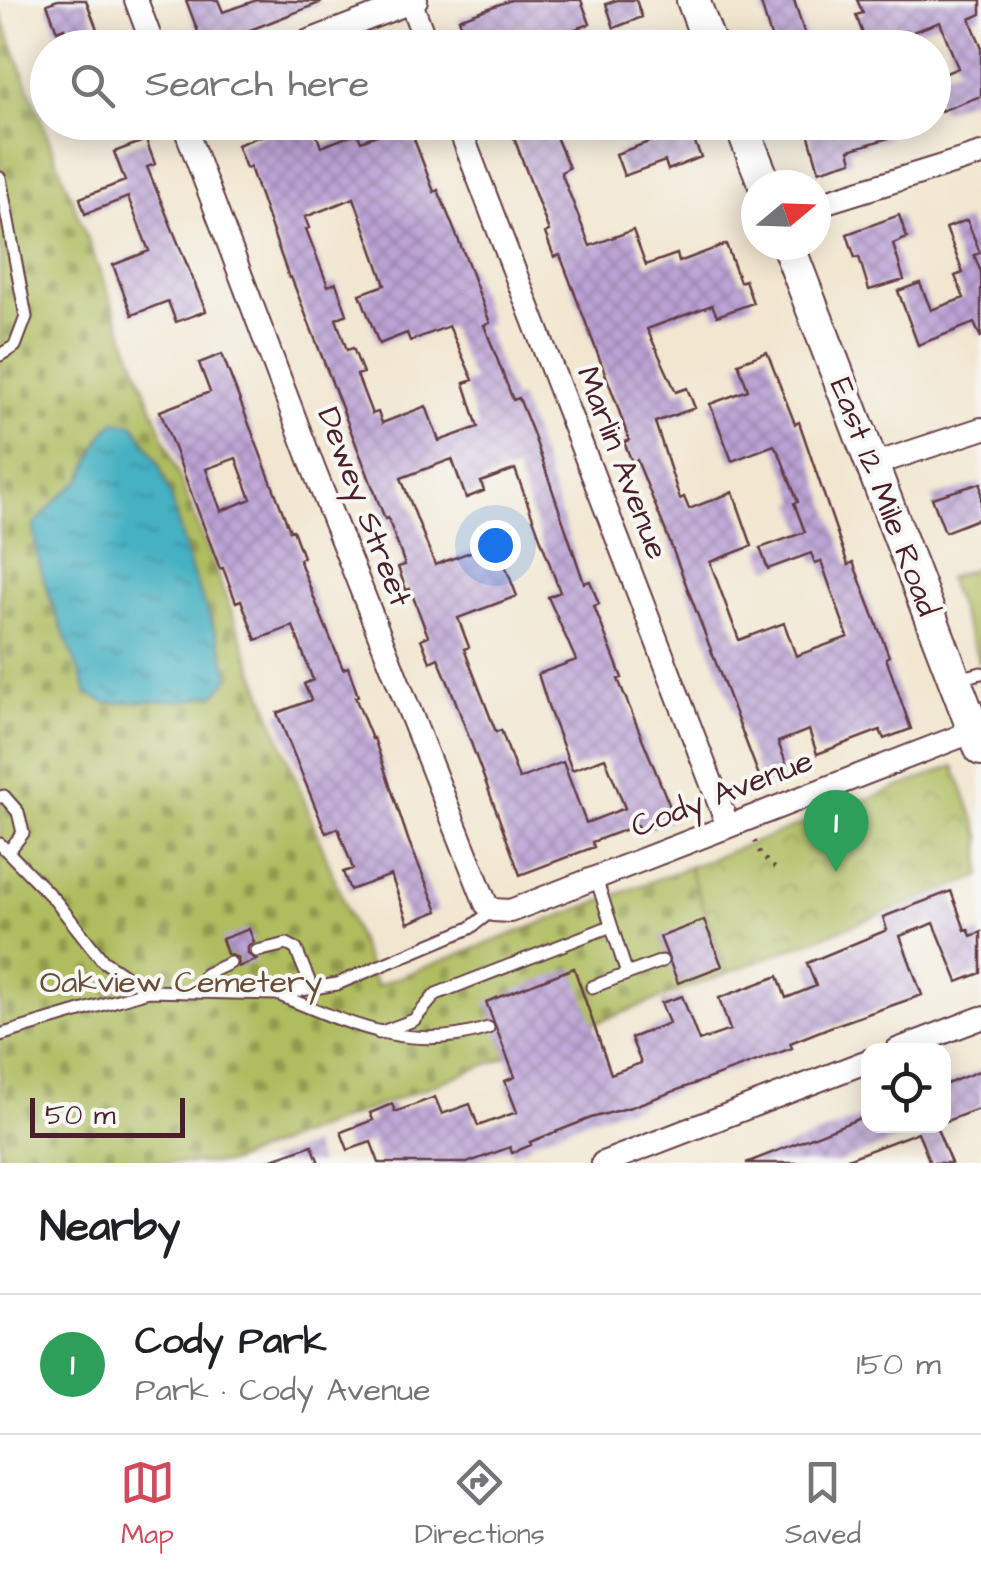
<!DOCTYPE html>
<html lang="en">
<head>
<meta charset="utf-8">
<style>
  :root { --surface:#fff; --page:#f2f2f2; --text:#202124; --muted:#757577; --line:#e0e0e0; --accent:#d1495b }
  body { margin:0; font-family:"Architects Daughter",sans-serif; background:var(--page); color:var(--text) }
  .controls { position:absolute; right:30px; bottom:30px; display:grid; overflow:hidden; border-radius:20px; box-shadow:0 5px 25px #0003 }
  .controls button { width:90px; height:90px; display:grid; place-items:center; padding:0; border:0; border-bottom:2px solid var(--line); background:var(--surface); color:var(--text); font:50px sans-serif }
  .compass { position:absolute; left:741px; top:170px; width:90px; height:90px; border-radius:50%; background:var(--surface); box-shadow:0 5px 25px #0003; rotate:71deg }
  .scale { position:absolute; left:30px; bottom:25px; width:155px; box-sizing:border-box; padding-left:10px; border:5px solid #4a1f2b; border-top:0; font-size:28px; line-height:35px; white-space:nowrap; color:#4a1f2b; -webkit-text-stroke:8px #f6f6f2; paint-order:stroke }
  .you { position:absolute; left:495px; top:545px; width:35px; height:35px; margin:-25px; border:8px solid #fff; border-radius:50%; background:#1a73e8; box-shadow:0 0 0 15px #1a73e833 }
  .badge { display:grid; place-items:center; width:65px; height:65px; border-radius:50%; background:var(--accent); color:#fff; font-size:32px; font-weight:700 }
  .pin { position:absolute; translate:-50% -82px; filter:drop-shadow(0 2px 5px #0008) }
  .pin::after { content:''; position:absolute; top:52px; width:35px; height:30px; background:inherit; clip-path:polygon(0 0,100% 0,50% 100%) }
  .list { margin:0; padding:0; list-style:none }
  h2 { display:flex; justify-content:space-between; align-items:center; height:130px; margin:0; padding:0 40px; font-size:42px }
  h2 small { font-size:32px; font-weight:400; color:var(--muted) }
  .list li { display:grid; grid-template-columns:65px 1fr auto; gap:30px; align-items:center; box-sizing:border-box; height:140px; padding:0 40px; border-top:2px solid var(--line) }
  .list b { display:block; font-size:38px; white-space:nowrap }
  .list p { margin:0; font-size:32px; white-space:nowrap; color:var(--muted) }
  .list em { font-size:32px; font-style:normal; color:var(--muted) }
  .icon { flex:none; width:55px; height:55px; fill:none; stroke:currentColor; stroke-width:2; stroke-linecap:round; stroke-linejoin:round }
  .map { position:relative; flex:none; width:981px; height:1163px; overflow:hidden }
  .search { position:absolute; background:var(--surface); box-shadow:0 5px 25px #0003; left:30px; right:30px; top:30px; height:110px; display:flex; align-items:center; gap:25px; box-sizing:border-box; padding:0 35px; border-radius:55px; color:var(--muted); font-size:38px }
  .sheet { height:270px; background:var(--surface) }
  nav { display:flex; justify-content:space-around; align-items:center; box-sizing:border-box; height:140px; border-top:2px solid var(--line); background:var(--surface); font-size:28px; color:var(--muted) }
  nav a { display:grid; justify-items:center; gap:5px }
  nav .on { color:var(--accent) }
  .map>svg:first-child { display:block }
  .green { fill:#afbc5e; stroke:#7c6e44; stroke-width:2.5 }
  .cemetery { fill:url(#cemetery-stones); stroke:#7c6e44; stroke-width:2.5 }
  .park { fill:url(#park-crowns); stroke:#7c6e44; stroke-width:2.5 }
  .water { fill:url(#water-ripples); stroke:#486876; stroke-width:2.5 }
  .building { fill:url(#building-cross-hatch); fill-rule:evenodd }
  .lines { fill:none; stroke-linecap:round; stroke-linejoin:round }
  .lane-casing { stroke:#633d44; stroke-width:15 }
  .street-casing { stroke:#633d44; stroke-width:26 }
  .secondary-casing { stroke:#633d44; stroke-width:36 }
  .path { stroke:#633d44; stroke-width:4; stroke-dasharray:2.5 8; stroke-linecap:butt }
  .lane { stroke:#fff; stroke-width:11 }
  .street { stroke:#fff; stroke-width:22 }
  .secondary { stroke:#fff; stroke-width:32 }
  .labels { text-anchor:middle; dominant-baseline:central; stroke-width:8; stroke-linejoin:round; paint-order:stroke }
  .street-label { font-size:32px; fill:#4a1f2b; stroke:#f6f6f2 }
  .park-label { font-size:32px; fill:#684e3a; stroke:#f6f6f2 }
</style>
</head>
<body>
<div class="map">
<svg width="981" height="1163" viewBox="0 0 981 1163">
  <defs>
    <pattern id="cemetery-stones" width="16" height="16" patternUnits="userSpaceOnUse" patternTransform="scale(2.5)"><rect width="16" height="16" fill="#afbc5e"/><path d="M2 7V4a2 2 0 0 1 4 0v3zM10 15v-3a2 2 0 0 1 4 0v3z" fill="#90984e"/></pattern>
    <pattern id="park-crowns" width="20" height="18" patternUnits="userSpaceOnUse" patternTransform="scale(2.5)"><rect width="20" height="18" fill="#afbc5e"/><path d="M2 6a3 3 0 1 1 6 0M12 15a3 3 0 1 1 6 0" fill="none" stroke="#90984e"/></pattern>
    <pattern id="water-ripples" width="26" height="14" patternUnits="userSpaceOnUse" patternTransform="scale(2.5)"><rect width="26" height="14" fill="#45b1c2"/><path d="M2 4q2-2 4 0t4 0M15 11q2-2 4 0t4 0" fill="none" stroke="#3c8f9e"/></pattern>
    <pattern id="building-cross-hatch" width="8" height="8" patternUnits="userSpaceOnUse" patternTransform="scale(2.5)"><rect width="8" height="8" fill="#bca3d6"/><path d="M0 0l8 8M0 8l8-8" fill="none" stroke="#9b84ae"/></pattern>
  </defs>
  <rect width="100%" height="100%" fill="#f6f6f2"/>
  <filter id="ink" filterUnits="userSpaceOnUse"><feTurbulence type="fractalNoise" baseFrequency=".01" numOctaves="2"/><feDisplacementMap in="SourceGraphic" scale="20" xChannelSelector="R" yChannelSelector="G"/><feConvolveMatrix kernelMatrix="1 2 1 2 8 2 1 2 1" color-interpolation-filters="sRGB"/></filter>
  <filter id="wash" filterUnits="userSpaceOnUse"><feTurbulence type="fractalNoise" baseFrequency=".0048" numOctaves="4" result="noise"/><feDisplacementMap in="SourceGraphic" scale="40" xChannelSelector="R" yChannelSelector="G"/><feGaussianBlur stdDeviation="2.25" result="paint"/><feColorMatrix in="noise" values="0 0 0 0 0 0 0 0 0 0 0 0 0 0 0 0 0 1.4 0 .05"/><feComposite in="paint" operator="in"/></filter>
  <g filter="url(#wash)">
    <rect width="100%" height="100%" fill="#f2e6d0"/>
    <!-- green -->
    <path class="green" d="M981 566V666L947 578Z"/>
    <!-- cemetery -->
    <path class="cemetery" d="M0 13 376 986 689 867 727 973 228 1163H0Z"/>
    <!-- park -->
    <path class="park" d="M954 766 981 837V876L727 973 689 867Z"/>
    <!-- water -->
    <path class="water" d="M115 421 134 424 158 462 170 494 192 573 222 648 229 678 216 694 189 700 106 703 87 693C71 643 34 576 34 525L61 496 82 479 102 435Z"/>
    <g id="blocks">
      <!-- building -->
      <path class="building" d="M58 0H86L104 48H71L64 28 57 31 47 4Z
        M186 0H218L223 12 257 0 322 2 204 48Z
        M511 0H581L590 24 520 48H470L459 19Z
        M617 0H636L642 17 614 28 606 4Z
        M760 0H794L806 38 774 47Z
        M857 0H981V14L970 19 981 46V96L941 111 934 91V78L958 68 940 22 868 48 856 15 863 13Z
        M298 122H312L321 147 357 133 361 141 408 123 434 192 438 190 467 261 490 323 484 325 513 400 519 398 533 433 584 583 590 581 599 604 594 606 622 678 618 679 675 819 640 832 637 825 592 842 594 847 520 875 454 697 438 658 430 662 421 639 428 636 410 589 406 590 398 567 405 565 388 518 385 519 291 277 289 278 250 167 246 168 237 145ZM354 198 385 285 360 294 379 344 407 333 410 341 449 326 473 380 464 383 478 427 439 441 426 406 382 423 378 412 372 414 357 375 363 373 353 348 347 350 336 319 347 314 336 283 328 286 306 229 309 228 305 217ZM452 459 466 498 484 491 481 482 515 469 560 592 548 597 576 660 538 674 550 712 572 770 605 758 625 808 586 823 563 762 519 779 501 730 496 732 464 649 469 647 458 618 517 596 499 550 484 556 481 548 435 565 401 478Z
        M508 122H550L569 168 561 172 590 246 633 230 646 265 677 254 679 262 726 244 740 282 745 280 753 303 717 316 712 305 647 329 676 392 687 388 695 408 655 422 680 499 684 497 689 509 733 492 752 546 710 562 739 640 784 623 796 656 848 637 821 561 815 563 811 553 768 569 760 548 805 532 794 503 798 502 780 455 774 445 732 461 710 404 748 390 738 363 767 352 795 424 799 422 848 565 853 562 889 656 886 658 911 729 884 739 880 730 817 754 809 730 778 742 789 771 761 781 666 532 637 460 632 462 624 442 629 440 616 402 560 255 554 257 545 233 549 231Z
        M651 122H686L701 157 668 170 665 161 624 176 616 154 657 139Z
        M805 122H884L889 138 849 150 852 161 819 171Z
        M146 140 155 164 147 167 206 311 176 322 168 301 132 315 113 265 149 251 128 197 85 214 80 198 125 181 114 152Z
        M899 215 907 238 893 244 904 280 869 290 859 257 855 258 847 234Z
        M967 220 980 253 974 255 981 272V338L974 323 918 345 898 291 920 283 931 310 964 298 955 276 963 273 946 228Z
        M222 354 290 531 293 530 303 557 299 559 316 603 343 669 348 667 358 696 355 697 372 739 374 738 409 842 438 911 408 923 391 875 350 890 343 872 353 869 338 828 326 833 277 713 311 700 304 684 313 680 293 626 256 640 241 600 236 602 223 568 220 569 160 411 210 392 199 363ZM236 458 251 499 221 511 206 469Z
        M981 483V518L945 532 932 498Z
        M951 891 965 930 968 929 971 936 981 932V973L958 982 934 923 900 936 922 995 833 1026 790 1043 792 1048 631 1107 591 1118 530 1142 531 1145 512 1153 510 1147 467 1163H379L371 1142 348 1150 341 1132 373 1120 370 1113 392 1104 395 1112 435 1097 442 1114 470 1104 478 1126 517 1112 505 1081 515 1077 486 1002 574 968 611 1074 641 1063 631 1038 669 1023 661 1003 682 996 699 1041 730 1030 719 998 778 976 786 998 816 986 807 963 887 930 883 917Z
        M704 920 722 966 678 983 660 937Z
        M249 929 254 942 248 947V954L257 960 238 967V958L227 954 222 939Z
        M981 1070V1108L944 1122V1085Z
        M868 1115V1126H936L951 1163H930L918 1132 837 1163H746Z
        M312 1145 319 1163H268L267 1161Z"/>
    </g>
  </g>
  <g filter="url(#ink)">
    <use href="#blocks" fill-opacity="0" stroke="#633d44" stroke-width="2.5"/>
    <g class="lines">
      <defs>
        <path id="lane" d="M0 178 26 317 15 346 0 355
          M959 679 981 673
          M0 797 4 796 18 812 23 833 8 852
          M0 844 54 899 103 961 148 991 277 994 337 984 470 928 493 910
          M596 878 627 974
          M257 951 287 944 296 949 312 988
          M592 987 662 961
          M196 992 206 974 230 963
          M277 994C348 1023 410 1054 488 1028
          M379 1033 414 1020 436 994 611 926
          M0 1035 148 991"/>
        <path id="street" d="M136 0 154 48
          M410 0 428 48
          M291 48 416 0
          M183 122 314 470 486 904 493 910 510 911 974 731
          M457 122 728 826
          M816 205 981 154
          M872 465 981 429
          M897 1050 981 1018
          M603 1163 868 1061"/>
        <path id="secondary" d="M693 0 711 48
          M740 122 765 185
          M788 245 981 749"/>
      </defs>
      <!-- lane casing -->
      <use href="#lane" class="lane-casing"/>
      <!-- street casing -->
      <use href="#street" class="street-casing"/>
      <!-- secondary casing -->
      <use href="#secondary" class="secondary-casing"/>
      <!-- path -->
      <path class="path" d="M755 841 761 855 776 869"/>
      <!-- lane -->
      <use href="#lane" class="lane"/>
      <!-- street -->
      <use href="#street" class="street"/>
      <!-- secondary -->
      <use href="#secondary" class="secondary"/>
    </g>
  </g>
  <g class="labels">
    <!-- street labels -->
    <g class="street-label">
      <text transform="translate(622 463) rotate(69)">Marlin Avenue</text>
      <text transform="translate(884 497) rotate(69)">East 12 Mile Road</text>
      <text transform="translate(364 507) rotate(69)">Dewey Street</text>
      <text transform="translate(722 794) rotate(-21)">Cody Avenue</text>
    </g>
    <!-- park labels -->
    <g class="park-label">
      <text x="181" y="982">Oakview Cemetery</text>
    </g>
  </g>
</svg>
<div class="controls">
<button><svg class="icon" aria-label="locate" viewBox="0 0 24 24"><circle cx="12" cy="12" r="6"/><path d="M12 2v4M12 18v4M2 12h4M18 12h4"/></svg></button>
</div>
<svg class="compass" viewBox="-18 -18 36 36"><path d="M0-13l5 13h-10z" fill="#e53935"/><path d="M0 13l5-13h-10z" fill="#757577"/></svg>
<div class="scale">50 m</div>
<div class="you"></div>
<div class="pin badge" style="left:836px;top:872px;background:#2e9e5b">1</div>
<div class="search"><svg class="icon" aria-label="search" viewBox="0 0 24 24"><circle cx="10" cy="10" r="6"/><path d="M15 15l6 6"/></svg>Search here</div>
</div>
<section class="sheet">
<h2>Nearby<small></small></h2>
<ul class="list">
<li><span class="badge" style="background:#2e9e5b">1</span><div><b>Cody Park</b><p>Park · Cody Avenue</p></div><em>150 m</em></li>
</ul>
</section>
<nav>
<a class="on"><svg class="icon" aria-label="map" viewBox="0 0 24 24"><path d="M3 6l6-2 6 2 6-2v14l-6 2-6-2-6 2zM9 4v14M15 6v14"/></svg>Map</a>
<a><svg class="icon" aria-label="directions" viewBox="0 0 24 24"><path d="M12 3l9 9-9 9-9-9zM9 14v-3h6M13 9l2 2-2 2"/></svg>Directions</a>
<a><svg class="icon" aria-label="saved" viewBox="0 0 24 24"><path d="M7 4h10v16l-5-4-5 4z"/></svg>Saved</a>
</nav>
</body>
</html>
